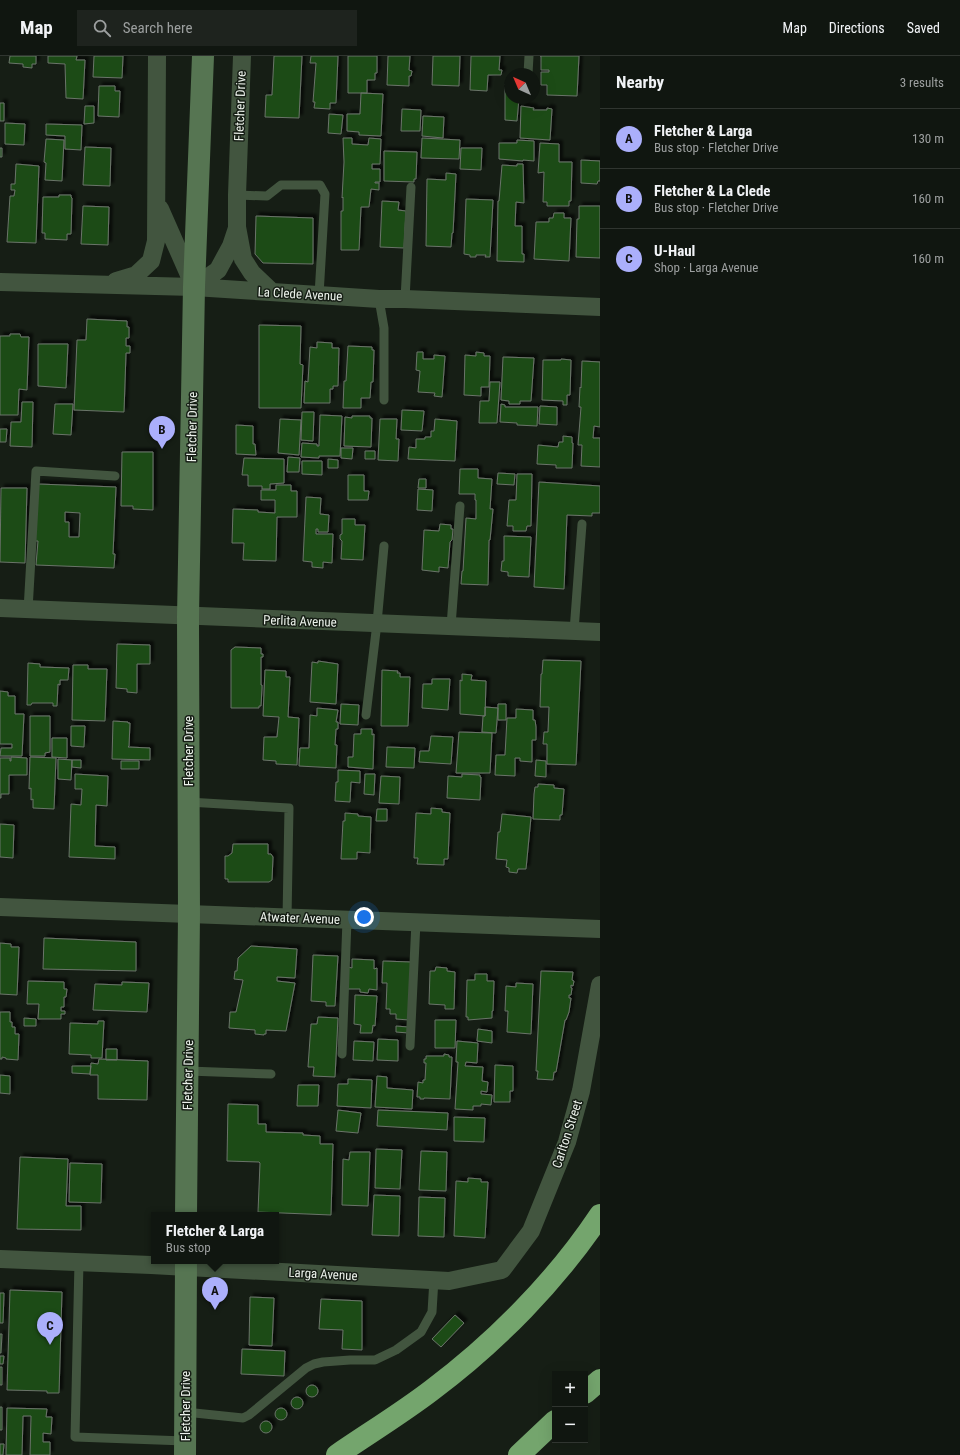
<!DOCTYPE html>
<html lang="en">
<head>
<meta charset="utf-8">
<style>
  :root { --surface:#101610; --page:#1e231e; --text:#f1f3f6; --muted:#9c9f9f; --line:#303530; --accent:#abaffb }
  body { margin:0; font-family:"Roboto Condensed",sans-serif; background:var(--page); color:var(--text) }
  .controls { position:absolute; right:12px; bottom:12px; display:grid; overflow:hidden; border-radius:0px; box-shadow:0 4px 16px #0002 }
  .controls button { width:36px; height:36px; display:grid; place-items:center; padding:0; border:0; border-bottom:1px solid var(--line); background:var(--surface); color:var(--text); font:20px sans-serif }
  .compass { position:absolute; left:504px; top:12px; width:36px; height:36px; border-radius:50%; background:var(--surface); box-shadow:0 4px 16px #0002; rotate:316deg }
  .you { position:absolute; left:364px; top:861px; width:14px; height:14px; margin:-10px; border:3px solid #fff; border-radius:50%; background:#1a73e8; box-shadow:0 0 0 6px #1a73e833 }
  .badge { display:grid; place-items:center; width:26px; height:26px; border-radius:50%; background:var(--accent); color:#111; font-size:13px; font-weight:700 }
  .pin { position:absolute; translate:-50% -33px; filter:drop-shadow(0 1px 2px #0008) }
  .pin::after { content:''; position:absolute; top:21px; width:14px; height:12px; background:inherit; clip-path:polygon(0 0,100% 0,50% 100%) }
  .popup { position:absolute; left:151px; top:1156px; width:128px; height:52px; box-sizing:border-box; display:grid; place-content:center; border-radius:0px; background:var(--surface); filter:drop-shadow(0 1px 3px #0005); font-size:13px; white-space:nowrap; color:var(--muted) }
  .popup b { font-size:15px; color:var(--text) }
  .popup::after { content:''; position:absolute; left:50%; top:100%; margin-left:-8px; border:8px solid transparent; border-top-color:var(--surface) }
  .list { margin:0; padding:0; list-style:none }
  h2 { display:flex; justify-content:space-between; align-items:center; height:52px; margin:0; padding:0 16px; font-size:17px }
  h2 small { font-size:13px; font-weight:400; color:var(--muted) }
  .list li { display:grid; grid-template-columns:26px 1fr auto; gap:12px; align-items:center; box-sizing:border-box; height:60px; padding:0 16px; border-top:1px solid var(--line) }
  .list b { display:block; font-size:15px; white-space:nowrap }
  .list p { margin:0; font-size:13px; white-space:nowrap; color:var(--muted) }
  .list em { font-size:13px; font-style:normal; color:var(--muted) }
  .icon { flex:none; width:22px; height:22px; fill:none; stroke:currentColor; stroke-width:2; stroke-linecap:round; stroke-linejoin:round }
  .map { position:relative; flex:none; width:600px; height:1399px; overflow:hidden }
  header { display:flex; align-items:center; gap:24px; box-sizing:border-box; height:56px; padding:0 20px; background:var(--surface); border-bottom:1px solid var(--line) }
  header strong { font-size:19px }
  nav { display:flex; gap:22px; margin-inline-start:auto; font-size:14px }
  .search { width:280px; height:36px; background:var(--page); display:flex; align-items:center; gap:10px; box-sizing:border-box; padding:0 14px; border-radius:0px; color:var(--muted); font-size:15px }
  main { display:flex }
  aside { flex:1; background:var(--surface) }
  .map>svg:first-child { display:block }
  .building { fill:#1d4c18; stroke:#6a7469; fill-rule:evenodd; filter:url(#shadow) }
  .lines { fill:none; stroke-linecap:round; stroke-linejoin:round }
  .lane { stroke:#42553f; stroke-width:9 }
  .street { stroke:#42553f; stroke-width:18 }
  .secondary { stroke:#567552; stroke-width:22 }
  .highway { stroke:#74a56d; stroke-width:22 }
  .labels { text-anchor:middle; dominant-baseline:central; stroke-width:3; stroke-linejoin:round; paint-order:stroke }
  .street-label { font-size:13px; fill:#ecf2eb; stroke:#161e15 }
</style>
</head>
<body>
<header>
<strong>Map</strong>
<div class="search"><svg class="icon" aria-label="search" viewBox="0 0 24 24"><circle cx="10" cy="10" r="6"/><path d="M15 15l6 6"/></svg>Search here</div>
<nav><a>Map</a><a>Directions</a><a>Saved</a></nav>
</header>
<main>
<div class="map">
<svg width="600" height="1399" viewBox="0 0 600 1399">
  <defs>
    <filter id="shadow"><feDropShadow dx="3.5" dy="-3.5" stdDeviation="1" flood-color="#0009"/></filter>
  </defs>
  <rect width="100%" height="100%" fill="#161e15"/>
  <!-- building -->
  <path class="building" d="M10 0H36V8H32V12L23 11V8L9 7Z
    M48 0H77L76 4H85L83 43 66 42 65 8 48 7Z
    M94 0H123L122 22 93 21Z
    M274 0H302L299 62 265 61 266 39H272Z
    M311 0H338L336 47H330V53L314 52 315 46H313L316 7H310Z
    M348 0H377V17H375V24H367V37H348Z
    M388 0H410L409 14 412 15 411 20H409V30L387 29Z
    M433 0H460L459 30 432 29Z
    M471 0H500L499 14H502L501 19H488L487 35 470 34Z
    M540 0H579L577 40 547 39V29H541V16H549V14H541V0Z
    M505 28H510V42H519L517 65 505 64Z
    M99 30H115V35H120L119 61 98 60Z
    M361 37 383 38 381 80 359 79V76L347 75V58H360Z
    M0 47H4V65H0Z
    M85 50H94V67L84 68Z
    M521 50 534 52 533 54H547V52L552 53 550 84 520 82Z
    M402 53 421 54 420 75H401Z
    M329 58 343 59 341 78 328 77Z
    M423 60 444 61 443 82 422 80Z
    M5 67 25 68 24 89 5 88Z
    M46 68 82 69 81 94 65 93V80L46 79Z
    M343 82H352V88L368 89 369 82 381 83 380 108H372V113H380V126H375V127H379V134L371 133 369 151H361L359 194H341V155H343V141L342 142 344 106Z
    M422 82 460 84 459 103 421 102Z
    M46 83 64 84 62 125 45 124 46 107 44 106Z
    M517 84 534 85V105L523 104V105L499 103V87H517Z
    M540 87 559 88V106H572L571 145H569V150H547V146H543L544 116 538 117Z
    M85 91 111 92 110 130 83 129Z
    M0 92H2V101H0Z
    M461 92H482L481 114 460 113Z
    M384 95 417 96 416 123H414V126L384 125Z
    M581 104 600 105V125H598L597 128 581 127Z
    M16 108 39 110 36 187 7 186 10 140H14L15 134H11V128H15Z
    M517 108H523L524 147 516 146 515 170H522V198H524V206L497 205 498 145H499L502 109 517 110Z
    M446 117 456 118 453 177H452L451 191 426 190 427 123 446 124Z
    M59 139H71V141L72 142 71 178H67V184L45 183V177H42L43 141H59Z
    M466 143 493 144 490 201H485L486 199H476V201H470V199L464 198Z
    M382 145 399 146 398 154 406 155 404 192 380 191Z
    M83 150 109 151 108 189 81 188Z
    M579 150H600V202L576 201 577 163H579Z
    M554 157H564V162H571L569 205 534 203 536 166H549V162H553Z
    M256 160 313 162V208L263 207 255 198Z
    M87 263 127 265V271H129V282H126V290H130V297H126L124 356 74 354 77 284H86Z
    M259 269 301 270 300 308 303 309 301 352H259Z
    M10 278H20L21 281H29L27 334 19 333 18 359H0V280H10Z
    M317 286 332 287V292H339L338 330H333V333H330V347H304L305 325 308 326 310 291 317 292Z
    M38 288H68L66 332 38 330Z
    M348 290 372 291V294H374L373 326H371L370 342H361V352H343L344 325H346Z
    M417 296H423V303H434V299L445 300 442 341 434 340 435 337 418 336 420 315 416 314Z
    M476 296 484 297V300H490L489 331H481V340L464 339 465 299 476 300Z
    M503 301 534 302 531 345H520V348H509V345L501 344Z
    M561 303 571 304 570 339H567V349H563V345L542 344 543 304H561Z
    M582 305 600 306V371L594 370 593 382H600V411L581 410 582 389H578L581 351H579L580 331 581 332Z
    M490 326H500L497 367H479L480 345H489Z
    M22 346H33L32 391 10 390 11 366H21Z
    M55 348H73L71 379 53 378Z
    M501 348 505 349V351H538L537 370 517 369V367L500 366Z
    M540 350 557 351V369L539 368Z
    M402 354 424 355 422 375 401 374Z
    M302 356H314L313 385 301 384Z
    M320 359 342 360 340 400H319V402L301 401 302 387 317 388V390H319Z
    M352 360H370V362H372L371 391 344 390 345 361 352 362Z
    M280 363 301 364 299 399 278 397Z
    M380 363H397L396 383H399L398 405 378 404Z
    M435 363 457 365 455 405 408 403 409 391 416 392V383H425V381H431V375H434Z
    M236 369 253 370V388H255L256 399 236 398Z
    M0 373H7L6 386H0Z
    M563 380 572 381V387H573L572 412H556V409L537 408 538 389 558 391 559 386H563Z
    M341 392H353L352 403 341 402Z
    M365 395H375V403H365Z
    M122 396H153V454L133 453V450H121Z
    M288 401 300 402 299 416H287Z
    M244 402 284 403V427L270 428V433H262V430H248V419H242Z
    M328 403 338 404V412H328Z
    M302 405H322V419L302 418Z
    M460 413H478V422L492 423 490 453H493L490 484H489L488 529 461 528 462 515H463L466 462 476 463V444H475V438H459Z
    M498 417 515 418 514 429 497 428Z
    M517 418H532L531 470H527L526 475H513V470H507L509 444H516Z
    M348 419H364V435H369L368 444H348Z
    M419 423H426V432H418Z
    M539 426 600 430V457H592V460L567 459 564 533 534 531Z
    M38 428 116 431 113 498H115L114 512 36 509 38 485H35ZM65 456 80 457 79 481H69V466H65Z
    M276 429H291V435H297V461H277L276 505 243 504 244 487H232L233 453 258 454V456L275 457V444H261V434H276Z
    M1 432H27L25 507 0 506Z
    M418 433 433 434 432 455 417 454Z
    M306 441 321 442 320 458 329 459 328 476H318V473H316V478H333L332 507 323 506V512L312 511V506L303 505Z
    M342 463H355V469H365L363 504 341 503 342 485 340 483V479L342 478Z
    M440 468 451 469V473H453L452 484 450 486 448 512 439 511V516L422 514 424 474 439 475Z
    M504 480 531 481 529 521 508 520V516L501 515 502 505H504Z
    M117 588 150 589V608H137V637L127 636V633L116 632Z
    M235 591 261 592V598H263V601H261V629H262V632L261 650H259V652H231V594Z
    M543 604 581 605 576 709 547 708V688H543L544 676H548L549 651H540L541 618H542Z
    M318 605 338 608 336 648 310 646 312 606 318 607Z
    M28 607 40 608V611L69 612 68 624H60V629L58 628 57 650H53V647H32L31 649H27Z
    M73 609H88V613H107L105 665 72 664Z
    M265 614 286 615V621H290L288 661 299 662 297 709 276 708V705L263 704 264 681H277L279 661 263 660Z
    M382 614 398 615 397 617H400V621H410L408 670H381Z
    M462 618 472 619 471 624 486 625 485 660 460 658V624L462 625Z
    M432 623H450L448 654 422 652 423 628H432Z
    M0 635 8 636V640H15V658H24L22 700H0L1 692H12V688H0Z
    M341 648 359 649 358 669 340 668Z
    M498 648H506V664H498Z
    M485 651 498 652 496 677 482 676 483 660H485Z
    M317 652 338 654 336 666H338V673H336L335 689H337L336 712 299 710 300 692H309L310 659 317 660Z
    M516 653 533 654V664H535L536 671V684H532V706L520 705V702H515V720L495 719 496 699H505L507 662H516Z
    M30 660H50V696L45 697V700H30Z
    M113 665 128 666V667H130L129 690 128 691 150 692V704L112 703Z
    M71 670H85L84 691 71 690Z
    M361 673H372V679L374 678 373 713 348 711V701H353L354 678H361Z
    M459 676 492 677 490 717H456Z
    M431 680 453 681 451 708 419 706 420 695H429Z
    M52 682H67V702L52 701Z
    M387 691 415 692 414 712 386 711Z
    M11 701 27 702V719H9V738H1V742H0V702H10V705H11Z
    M30 701 56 702 54 753 33 752V743L31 744V732L29 733Z
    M58 703 72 704 71 724 58 723Z
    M72 704H81V712L72 711Z
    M536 704 546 705V721L535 720Z
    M121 705H139V713H121Z
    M338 714 360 715V727L351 726 350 746 335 745 336 726H338Z
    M75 718 108 720 107 750 96 749 95 790 115 791V803L69 801 71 748 81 749 82 733H75Z
    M365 718H375L374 739 364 738Z
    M462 718 480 719V721H481L480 744 447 742 448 720 462 721Z
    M381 720 400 721 399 748 379 747Z
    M538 728 554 729V732L564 733 562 759H560V764L533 763 534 738 535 731H538Z
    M431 752 442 753V756L450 757 448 803H444V809L417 808 418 802H414L416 757 431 758Z
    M377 753H387V765H376Z
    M345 757 358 758V760L371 761 370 797 357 796V803H341L343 765H345Z
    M502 758 531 761 526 813H518L517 817 509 816V812L506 811 507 804 496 803 498 776H500Z
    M0 768 14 769 13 802 0 801Z
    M233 788H268V798H271L273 801 272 824 269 826H228V823H225V800H228L232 797Z
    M44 882 136 886V915L43 913Z
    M0 887 11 888V891H19L17 939 0 938Z
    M251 890 297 893 295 922 277 921V925L295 927 286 975 266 974V978H264V979L255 978V974L229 972 230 956H236L243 924 234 923 235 915H237L238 902Z
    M313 899 338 900 335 950H326V946L311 945Z
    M352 903 374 904V913L377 912V934L369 933 368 937 360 936V933H347L348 911 352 912Z
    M383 905 411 906 409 964 396 963V958H390V953H386L387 927H382Z
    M436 911 447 912V915L455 916 454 953H445V949L429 948 430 915H435Z
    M541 915 573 916 572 924 574 925 573 930 571 929V932H572L571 939H569V942H571L569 956 566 964H565L556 1016H554L553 1024 537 1023 538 1015H536Z
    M475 918H487V925H494L493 955H492V962L468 964V961H466L467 924H475Z
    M28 925 64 926V933H67L66 941H64V951H61V955H65V958H61V963H38L39 948H27Z
    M122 926 149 927 147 956 93 954 95 928 122 929Z
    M516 927 533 928 531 978 507 976 508 955H505L506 930 516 931Z
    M355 939 377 940 375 970 373 969 372 977H360L361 969 354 968Z
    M0 956H10V966H12V971H15V978H19L18 1004 6 1003V1002L2 1001V1003H0Z
    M318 961 338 962 335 1021 313 1020 314 1011H308L311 968H317Z
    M24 962 36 963V970H24Z
    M435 964H456L455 992H435Z
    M98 965H104L102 1002H91V999L69 998 70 967 98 968Z
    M396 970 408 971V977L396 976Z
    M478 973 492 975V987L477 985Z
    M378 983 398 984V1005L377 1004Z
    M354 985 374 986 373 1005 353 1004Z
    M457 985 478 987 477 1007 466 1006 465 1010 483 1011 482 1025 488 1026 487 1036 481 1035V1038L492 1039 491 1049 481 1048V1050H473V1054L455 1053 458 1006H456Z
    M106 993H117V1004H106Z
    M444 998 449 999V1001H452L450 1043 424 1042V1043H420V1041H417L418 1026 423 1027V1024H425L426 1007H424V1003H426V1000H444Z
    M99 1003 148 1005 147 1044 98 1043V1019H90V1018L91 1007 98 1008Z
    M495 1009 513 1010V1035H510V1046H494Z
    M72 1010H91L90 1018 72 1017Z
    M0 1019 10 1020V1038L0 1037Z
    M377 1020 387 1021V1032L413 1034 412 1053 375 1051Z
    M348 1023 372 1024 371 1052 337 1050 338 1028H348Z
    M298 1029H319L318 1050H297Z
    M228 1048 258 1049V1068H266V1076L303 1077V1079L320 1080V1088H333L331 1159 258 1156 260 1107 259 1106 227 1105Z
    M338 1054 361 1057 358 1077 336 1075Z
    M378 1054 448 1057 447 1074 377 1070Z
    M454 1061 485 1062 484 1086 454 1085Z
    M376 1093 402 1094 400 1133 375 1132Z
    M421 1095 447 1096 446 1135 419 1134Z
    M350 1096H370L368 1150 342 1149 343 1103 349 1104Z
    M20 1101 68 1103 66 1150H81V1174L17 1173Z
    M70 1107 102 1108 101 1147 69 1146Z
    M468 1122 481 1123V1126H488L485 1182 454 1180 456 1125 468 1126Z
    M374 1139 400 1140 399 1180 372 1179Z
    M419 1141 445 1142 444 1181 418 1180Z
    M10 1234 62 1236 59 1337H47V1335L7 1334Z
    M0 1237H4L3 1267H0Z
    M250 1241 274 1242 272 1290 249 1289Z
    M321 1243 362 1245V1294L342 1293 343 1274 319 1273Z
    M455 1259 464 1267 441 1291 432 1283Z
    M0 1278H2L1 1297H0Z
    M242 1293 285 1295 284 1320 241 1318Z
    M0 1300H4L3 1308H0Z
    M0 1311H2V1329H0Z
    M306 1335a6 6 0 1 1 12 0a6 6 0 1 1-12 0Z
    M291 1347a6 6 0 1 1 12 0a6 6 0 1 1-12 0Z
    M0 1351H2V1374H0Z
    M7 1352 47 1353 46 1361H52L51 1378 43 1377V1386H50V1399H30L31 1360H23L22 1399H6Z
    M275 1358a6 6 0 1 1 12 0a6 6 0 1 1-12 0Z
    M260 1371a6 6 0 1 1 12 0a6 6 0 1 1-12 0Z
    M0 1388H4L3 1399H0Z"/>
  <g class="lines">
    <!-- lane -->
    <path class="lane" d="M528 18 529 0
      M237 139 267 140 281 129H320L325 138 319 239
      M379 243 384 272V344
      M405 243 411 131
      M28 554 36 415 115 420
      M451 570 460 450
      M574 575 582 468
      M366 659 377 567 384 490
      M188 746 289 752 287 862
      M410 990 416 866
      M342 998 347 864
      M188 1015 271 1018
      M79 1206 75 1381 185 1385
      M185 1356 243 1362 249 1359 306 1312 314 1308 323 1306 350 1304H375L396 1294 421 1276 432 1256 434 1223"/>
    <!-- street -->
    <path class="street" d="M242 0 237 139V171L243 203 252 217 272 236
      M160 153 194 230
      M116 225 136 219 151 205 156 185 157 0
      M0 226 194 231 379 243H405L600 251
      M194 231 218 214 231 190 237 172
      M0 552 600 576
      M0 851 600 873
      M0 1203 151 1209 449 1225 502 1214 531 1175 567 1086 581 1035 600 929"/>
    <!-- secondary -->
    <path class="secondary" d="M186 1159 189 858 188 561 194 231 203 0
      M185 1399 186 1205"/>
    <!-- highway -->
    <path class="highway" d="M585 1337 600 1324
      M337 1399C369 1377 402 1357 432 1334 496 1286 556 1225 600 1159
      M519 1399 555 1365"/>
  </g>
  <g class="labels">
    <!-- street labels -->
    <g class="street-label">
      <text transform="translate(240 50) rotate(-88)">Fletcher Drive</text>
      <text transform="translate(300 238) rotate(3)">La Clede Avenue</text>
      <text transform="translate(192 371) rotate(-89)">Fletcher Drive</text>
      <text transform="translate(300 565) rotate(2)">Perlita Avenue</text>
      <text transform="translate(188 695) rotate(-90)">Fletcher Drive</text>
      <text transform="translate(300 862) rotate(2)">Atwater Avenue</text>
      <text transform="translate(188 1019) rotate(-89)">Fletcher Drive</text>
      <text transform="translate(567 1078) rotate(-72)">Carlton Street</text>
      <text transform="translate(323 1218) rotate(3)">Larga Avenue</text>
      <text transform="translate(185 1350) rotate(-90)">Fletcher Drive</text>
    </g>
  </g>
</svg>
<div class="controls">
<button>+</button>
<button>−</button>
</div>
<svg class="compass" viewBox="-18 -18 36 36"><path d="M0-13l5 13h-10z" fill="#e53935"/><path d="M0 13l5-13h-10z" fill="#9c9f9f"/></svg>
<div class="you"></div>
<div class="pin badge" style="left:215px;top:1254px">A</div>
<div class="popup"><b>Fletcher &amp; Larga</b>Bus stop</div>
<div class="pin badge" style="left:162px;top:393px">B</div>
<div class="pin badge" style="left:50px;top:1289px">C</div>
</div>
<aside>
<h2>Nearby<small>3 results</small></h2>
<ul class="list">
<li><span class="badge">A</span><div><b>Fletcher &amp; Larga</b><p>Bus stop · Fletcher Drive</p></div><em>130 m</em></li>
<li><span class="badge">B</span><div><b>Fletcher &amp; La Clede</b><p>Bus stop · Fletcher Drive</p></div><em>160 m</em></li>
<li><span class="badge">C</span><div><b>U-Haul</b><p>Shop · Larga Avenue</p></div><em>160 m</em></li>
</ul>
</aside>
</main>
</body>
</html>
